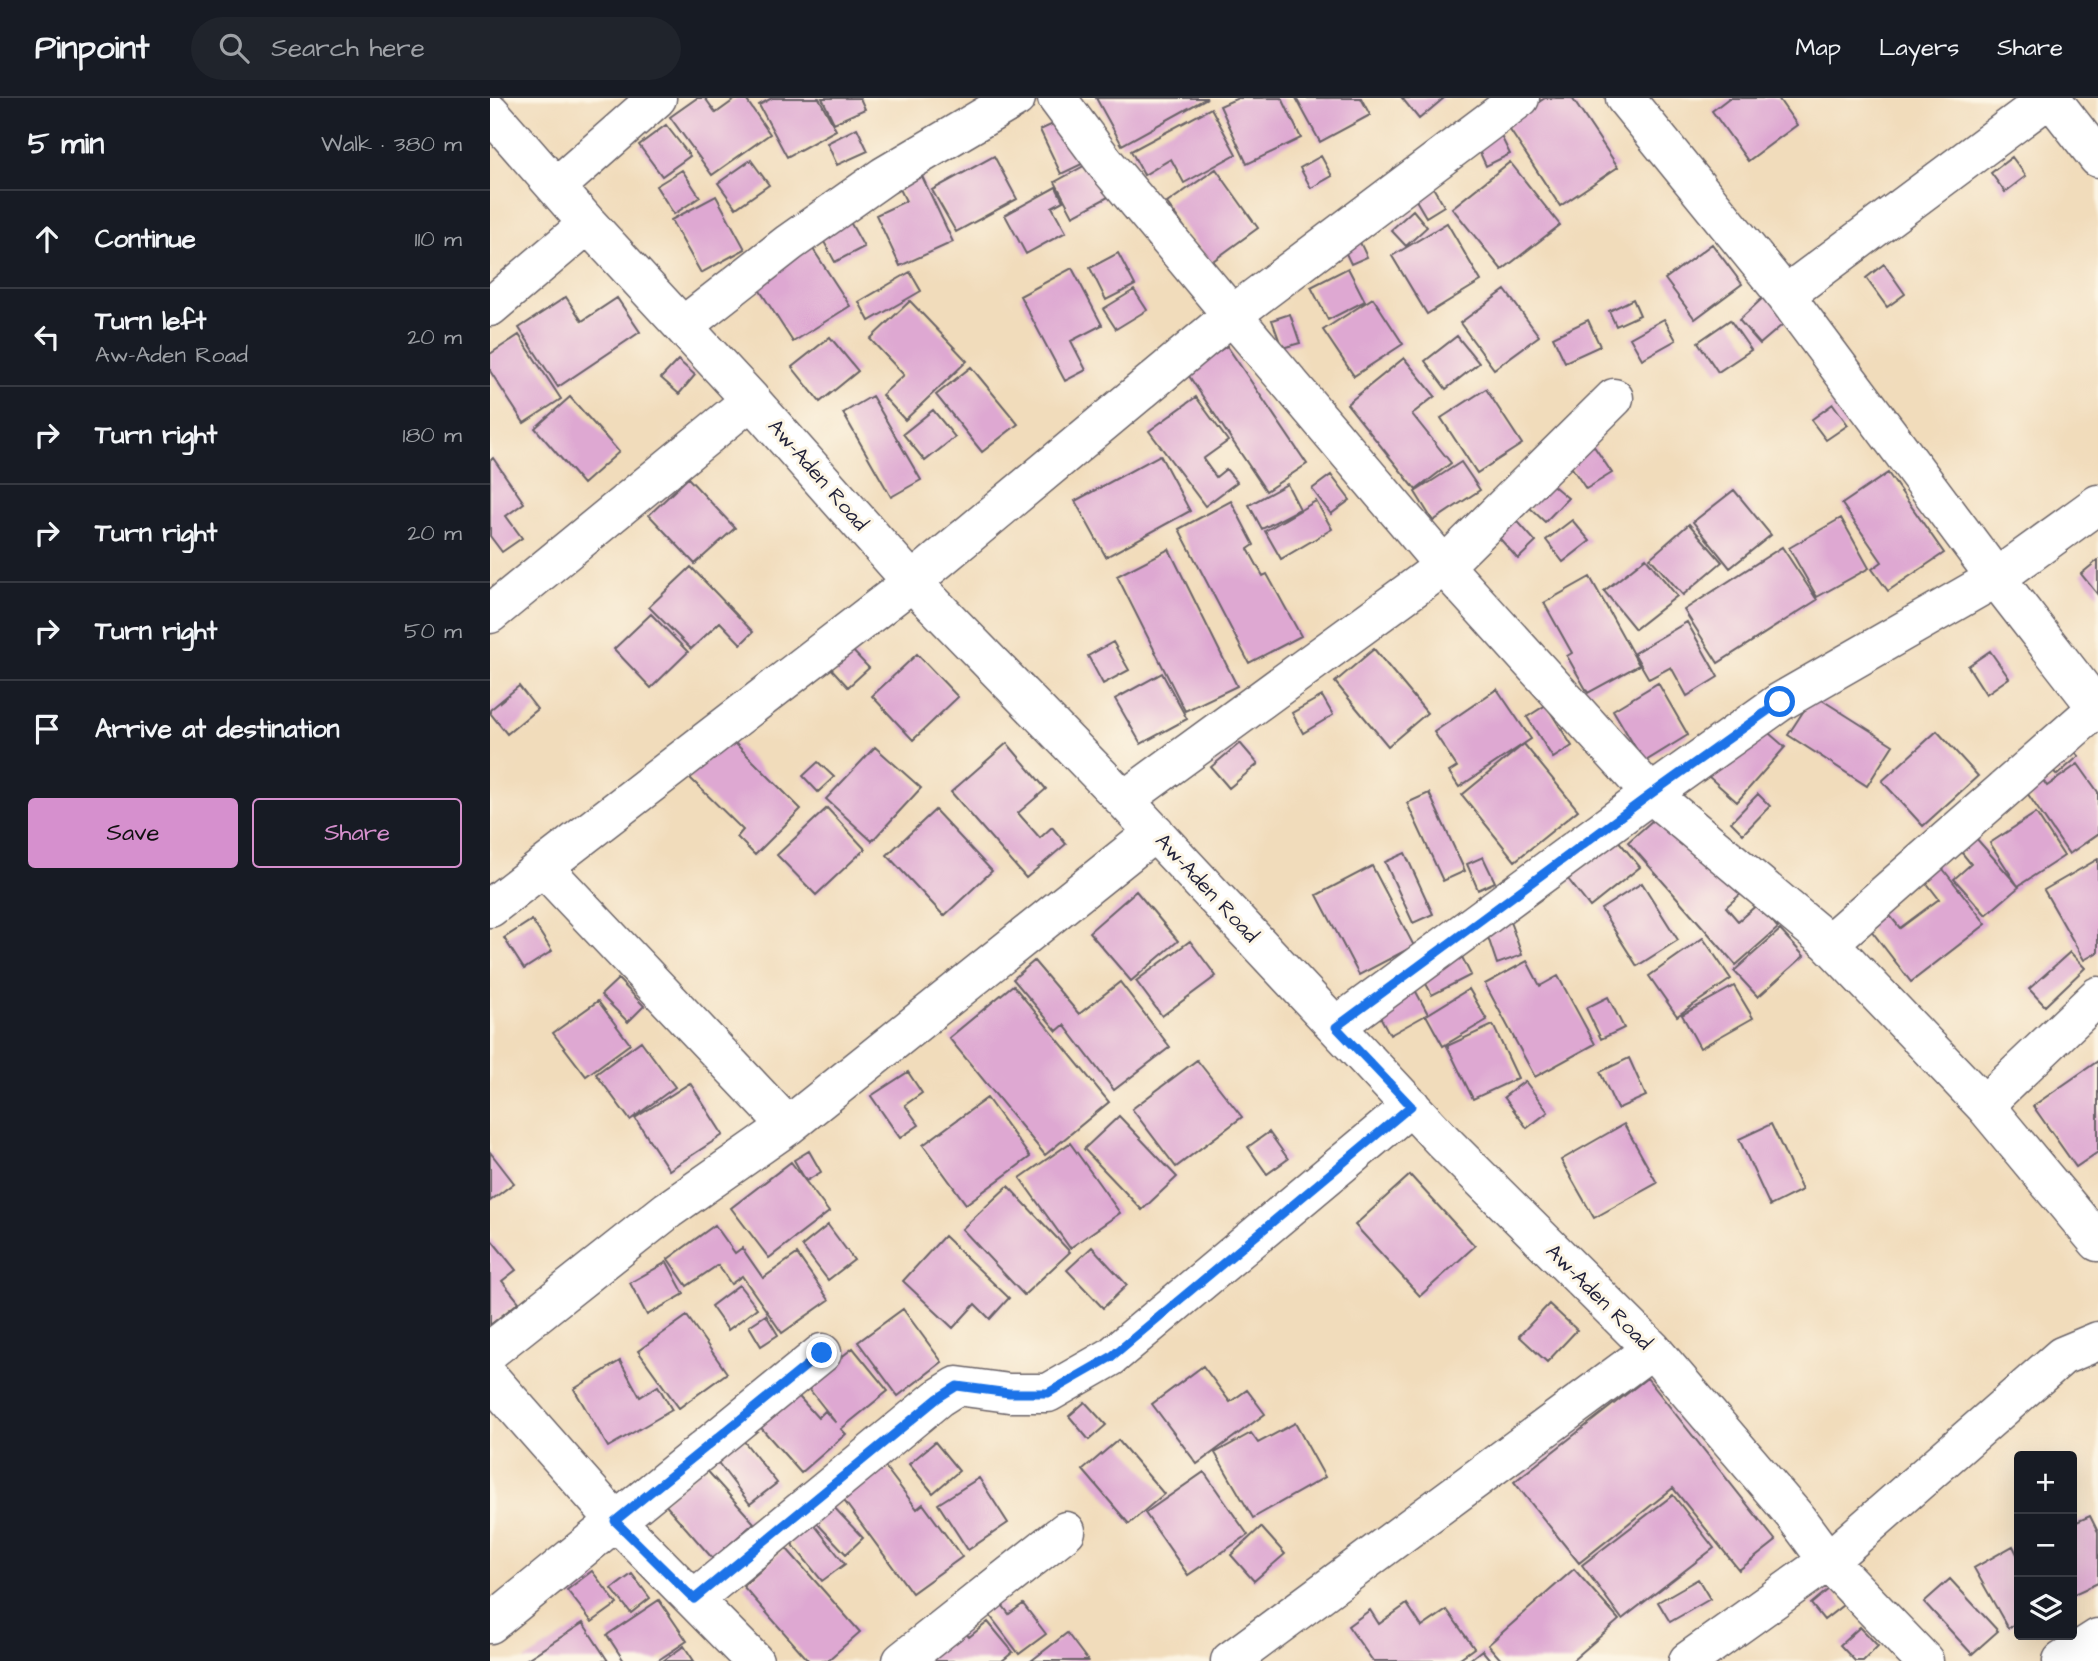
<!DOCTYPE html>
<html lang="en">
<head>
<meta charset="utf-8">
<style>
  :root { --surface:#171b24; --page:#20242c; --text:#f1f3f6; --muted:#9ea1a6; --line:#363941; --accent:#d690ce }
  body { margin:0; font-family:"Architects Daughter",sans-serif; background:var(--page); color:var(--text) }
  .controls { position:absolute; right:21px; bottom:21px; display:grid; overflow:hidden; border-radius:7px; box-shadow:0 7px 28px #0002 }
  .controls button { width:63px; height:63px; display:grid; place-items:center; padding:0; border:0; border-bottom:2px solid var(--line); background:var(--surface); color:var(--text); font:35px sans-serif }
  .stop { position:absolute; width:21px; height:21px; margin:-16px; border:5px solid #1a73e8; border-radius:50%; background:#fff }
  .stop.end { background:#1a73e8; border-color:#fff; box-shadow:0 2px 7px #0008 }
  .list { margin:0; padding:0; list-style:none }
  h2 { display:flex; justify-content:space-between; align-items:center; height:91px; margin:0; padding:0 28px; font-size:30px }
  h2 small { font-size:23px; font-weight:400; color:var(--muted) }
  .list li { display:grid; grid-template-columns:46px 1fr auto; gap:21px; align-items:center; box-sizing:border-box; height:98px; padding:0 28px; border-top:2px solid var(--line) }
  .list b { display:block; font-size:26px; white-space:nowrap }
  .list p { margin:0; font-size:23px; white-space:nowrap; color:var(--muted) }
  .list em { font-size:23px; font-style:normal; color:var(--muted) }
  .actions { display:flex; gap:14px; padding:21px 28px }
  .actions a { flex:1; padding:16px 0; border:2px solid var(--accent); border-radius:7px; text-align:center; font-size:24px; color:var(--accent) }
  .actions .main { background:var(--accent); color:#111 }
  .icon { flex:none; width:38px; height:38px; fill:none; stroke:currentColor; stroke-width:2; stroke-linecap:round; stroke-linejoin:round }
  .map { position:relative; flex:none; width:1608px; height:1563px; overflow:hidden }
  header { display:flex; align-items:center; gap:42px; box-sizing:border-box; height:98px; padding:0 35px; background:var(--surface); border-bottom:2px solid var(--line) }
  header strong { font-size:33px }
  nav { display:flex; gap:38px; margin-inline-start:auto; font-size:24px }
  .search { width:490px; height:63px; background:var(--page); display:flex; align-items:center; gap:18px; box-sizing:border-box; padding:0 24px; border-radius:38px; color:var(--muted); font-size:26px }
  main { display:flex }
  aside { flex:1; background:var(--surface) }
  .map>svg:first-child { display:block }
  .building { fill:#dea8d2 }
  .lines { fill:none; stroke-linecap:round; stroke-linejoin:round }
  .minor-casing { stroke:#6a6368; stroke-width:41 }
  .minor { stroke:#fff; stroke-width:38 }
  .route { stroke:#1a73e8; stroke-width:9 }
  .labels { text-anchor:middle; dominant-baseline:central; stroke-width:6; stroke-linejoin:round; paint-order:stroke }
  .street-label { font-size:21px; fill:#22223b; stroke:#fcf5e5 }
</style>
</head>
<body>
<header>
<strong>Pinpoint</strong>
<div class="search"><svg class="icon" aria-label="search" viewBox="0 0 24 24"><circle cx="10" cy="10" r="6"/><path d="M15 15l6 6"/></svg>Search here</div>
<nav><a>Map</a><a>Layers</a><a>Share</a></nav>
</header>
<main>
<aside>
<h2>5 min<small>Walk · 380 m</small></h2>
<ul class="list">
<li><svg class="icon" aria-label="ahead" viewBox="0 0 24 24"><path d="M12 20V5M6 11l6-6 6 6"/></svg><div><b>Continue</b></div><em>110 m</em></li>
<li><svg class="icon" aria-label="left" viewBox="0 0 24 24"><path d="M17 20v-9H6M10 6l-5 5 5 5"/></svg><div><b>Turn left</b><p>Aw-Aden Road</p></div><em>20 m</em></li>
<li><svg class="icon" aria-label="right" viewBox="0 0 24 24"><path d="M7 20v-9h11M14 6l5 5-5 5"/></svg><div><b>Turn right</b></div><em>180 m</em></li>
<li><svg class="icon" aria-label="right" viewBox="0 0 24 24"><path d="M7 20v-9h11M14 6l5 5-5 5"/></svg><div><b>Turn right</b></div><em>20 m</em></li>
<li><svg class="icon" aria-label="right" viewBox="0 0 24 24"><path d="M7 20v-9h11M14 6l5 5-5 5"/></svg><div><b>Turn right</b></div><em>50 m</em></li>
<li><svg class="icon" aria-label="arrive" viewBox="0 0 24 24"><path d="M6 21V4h12l-3 4 3 4H6"/></svg><div><b>Arrive at destination</b></div></li>
</ul>
<div class="actions"><a class="main">Save</a><a>Share</a></div>
</aside>
<div class="map">
<svg width="1608" height="1563" viewBox="0 0 1608 1563">
  <rect width="100%" height="100%" fill="#fcf5e5"/>
  <filter id="ink" filterUnits="userSpaceOnUse"><feTurbulence type="fractalNoise" baseFrequency=".0143" numOctaves="2"/><feDisplacementMap in="SourceGraphic" scale="14" xChannelSelector="R" yChannelSelector="G"/><feConvolveMatrix kernelMatrix="1 2 1 2 8 2 1 2 1" color-interpolation-filters="sRGB"/></filter>
  <filter id="wash" filterUnits="userSpaceOnUse"><feTurbulence type="fractalNoise" baseFrequency=".00686" numOctaves="4" result="noise"/><feDisplacementMap in="SourceGraphic" scale="28" xChannelSelector="R" yChannelSelector="G"/><feGaussianBlur stdDeviation="1.57" result="paint"/><feColorMatrix in="noise" values="0 0 0 0 0 0 0 0 0 0 0 0 0 0 0 0 0 1.4 0 .05"/><feComposite in="paint" operator="in"/></filter>
  <g filter="url(#wash)">
    <rect width="100%" height="100%" fill="#f1dcbb"/>
    <g id="blocks">
      <!-- building -->
      <path class="building" d="M207 0H215L226 15 247 0H255L280 36 222 77 180 19Z
        M282 0H329L346 32 297 59 269 7Z
        M332 0H370L375 11 344 25Z
        M606 0H717L632 47Z
        M748 0H792L811 40 757 66 730 8Z
        M806 0H871L880 17 830 44Z
        M912 0H954L929 21Z
        M1055 0H1082L1128 69 1070 108 1016 26Z
        M1239 0H1288L1307 27 1258 63 1222 13Z
        M721 10 746 56 694 85 681 61 654 77 641 53Z
        M576 20 596 64 571 76 550 32Z
        M176 27 200 58 172 78 149 47Z
        M367 30 378 53 347 67 337 45Z
        M1009 34 1020 56 996 68 986 46Z
        M504 58 527 101 466 134 442 92Z
        M831 58 842 78 821 90 810 70Z
        M1522 59 1536 78 1515 94 1501 75Z
        M261 62 279 87 246 110 228 85Z
        M601 64 620 98 583 118 565 84Z
        M1020 64 1070 127 1012 172 962 110Z
        M726 71 768 130 720 165 677 105Z
        M192 72 210 99 184 116 166 88Z
        M431 76 463 144 410 168 386 117 416 103 408 87Z
        M938 81 954 108 936 119 920 92Z
        M566 89 573 103 562 109 576 134 536 156 515 117Z
        M226 98 255 151 211 175 181 122Z
        M923 112 937 129 916 148 901 132Z
        M355 115 374 149 345 164 327 131Z
        M957 125 991 183 937 216 902 158Z
        M866 136 877 159 861 166 850 143Z
        M1222 146 1252 186 1205 221 1175 181Z
        M321 148 360 208 303 244 265 185Z
        M628 155 645 187 616 202 600 170Z
        M1394 166 1415 196 1397 209 1376 180Z
        M582 170 612 227 581 243 596 272 575 283 530 198Z
        M858 170 875 203 838 222 821 189Z
        M420 174 431 193 379 223 369 204Z
        M644 192 657 212 626 231 613 211Z
        M1015 192 1049 238 1004 271 970 225Z
        M1276 197 1298 222 1270 246 1249 222Z
        M76 199 92 223 127 200 150 234 68 289 29 230Z
        M883 200 913 246 864 278 833 232Z
        M1143 201 1150 217 1126 228 1119 213Z
        M420 203 477 263 415 322 392 297 414 277 380 241Z
        M800 216 810 245 792 250 782 222Z
        M1174 221 1186 242 1152 261 1140 240Z
        M1098 222 1110 248 1075 264 1063 239Z
        M1240 222 1261 252 1228 274 1208 244Z
        M29 237 71 301 34 325 0 273V256Z
        M967 238 989 265 956 291 935 263Z
        M340 239 368 273 330 304 302 269Z
        M737 248 817 366 776 393 697 275Z
        M914 260 945 298 922 316 961 365 926 392 857 306Z
        M188 262 205 277 189 296 171 280Z
        M481 269 528 326 492 354 446 297Z
        M996 291 1032 346 987 375 951 320Z
        M382 298 431 382 401 399 353 315Z
        M80 299 129 354 93 386 45 330Z
        M706 299 738 343 713 361 726 379 736 371 747 384 715 408 659 333Z
        M1343 306 1358 327 1336 342 1321 322Z
        M443 312 465 339 435 363 413 336Z
        M1101 344 1122 375 1096 391 1076 361Z
        M670 357 700 413 616 459 585 403Z
        M3 360 34 405 16 418 32 440 12 454 0 438V363Z
        M971 364 990 392 943 423 925 394Z
        M1398 375 1454 455 1398 493 1382 471 1392 464 1352 406Z
        M841 377 860 402 841 416 822 391Z
        M198 380 245 430 205 466 159 417Z
        M1060 385 1078 400 1055 424 1039 409Z
        M797 386 810 411 772 431 759 407Z
        M1244 392 1281 437 1240 470 1203 424Z
        M741 403 764 447 758 451 773 478 777 476 811 538 759 565 689 431Z
        M826 403 842 431 791 461 775 433Z
        M1014 408 1046 444 1028 461 996 425Z
        M1351 420 1379 470 1327 499 1299 450Z
        M1082 422 1100 443 1073 464 1056 442Z
        M1199 426 1232 464 1193 497 1160 460Z
        M1292 449 1327 502 1228 565 1194 512Z
        M679 451 747 588 695 613 627 478Z
        M1156 460 1187 498 1145 531 1114 493Z
        M1608 462V497L1591 476Z
        M201 469 263 534 251 546 230 524 201 551 159 509Z
        M1100 479 1149 567 1098 595 1077 558 1082 555 1054 505Z
        M161 516 198 554 161 590 124 551Z
        M1197 524 1228 579 1197 598 1181 569 1159 581 1144 555Z
        M623 544 639 572 613 586 598 558Z
        M359 549 379 570 358 589 339 568Z
        M884 551 937 615 898 648 845 584Z
        M1500 553 1519 580 1496 596 1478 568Z
        M427 556 468 599 423 642 382 598Z
        M672 575 697 621 651 646 625 601Z
        M1168 585 1198 637 1154 664 1123 612Z
        M29 588 47 611 17 636 0 615V612Z
        M1007 591 1041 641 969 689 959 674 967 669 944 634Z
        M1324 597 1403 647 1377 688 1298 637Z
        M832 598 843 617 813 635 802 615Z
        M1056 607 1082 648 1063 660 1037 619Z
        M1266 624 1295 649 1247 704 1218 678Z
        M1447 633 1488 678 1433 728 1392 683Z
        M239 639 311 711 265 757 247 739 253 732 199 679Z
        M517 645 556 691 528 715 550 740 562 729 576 746 536 780 461 694Z
        M750 645 768 666 739 690 721 669Z
        M1577 645 1589 658 1567 677 1556 665Z
        M1034 646 1088 712 1025 763 972 697Z
        M385 649 431 690 382 743 336 701Z
        M328 664 344 679 328 694 313 678Z
        M1588 666 1608 694V736L1579 756 1533 689 1550 678 1557 688Z
        M939 695 975 773 953 783 917 705Z
        M1268 696 1280 708 1253 736 1241 724Z
        M1179 708 1253 794 1236 809 1248 823 1268 806 1288 830 1246 867 1138 744Z
        M337 710 375 751 326 797 287 757Z
        M445 712 502 773 454 818 397 757Z
        M1546 715 1574 758 1528 788 1500 745Z
        M1479 732 1529 789 1496 817 1464 781 1481 766 1464 745Z
        M1127 741 1150 769 1100 809 1078 781Z
        M915 755 943 816 923 825 895 764Z
        M993 759 1005 784 988 792 977 766Z
        M1608 761V854L1594 862 1554 792Z
        M1446 762 1496 826 1421 884 1374 823 1393 809 1410 830 1449 801 1429 775Z
        M882 768 924 848 869 877 827 797Z
        M1152 785 1188 842 1147 868 1111 811Z
        M646 793 688 843 641 883 599 834Z
        M1019 821 1032 857 1007 866 995 830Z
        M42 822 62 853 34 871 14 840Z
        M1290 832 1314 858 1268 899 1244 873Z
        M1213 840 1241 881 1187 918 1159 878Z
        M700 843 726 878 672 918 646 883Z
        M968 851 981 877 942 897 928 871Z
        M1580 854 1595 870 1555 908 1539 891Z
        M544 863 589 916 630 884 680 949 624 992 574 927 567 933 523 881Z
        M1037 863 1050 888 1068 878 1105 946 1045 979 995 886Z
        M917 877 938 916 979 891 997 922 953 948 936 917 900 937 879 898Z
        M128 881 154 908 138 924 111 897Z
        M523 887 619 1004 555 1057 459 940Z
        M1244 888 1263 920 1210 950 1192 917Z
        M1118 899 1134 930 1111 941 1096 910Z
        M108 903 140 946 96 978 63 935Z
        M1003 927 1028 980 983 1001 957 948Z
        M151 943 185 989 140 1022 106 976Z
        M1139 960 1156 998 1127 1011 1110 974Z
        M707 962 752 1019 686 1069 642 1011Z
        M1608 963V1054L1586 1069 1543 1008Z
        M418 974 432 995 415 1007 429 1027 410 1040 381 998Z
        M1035 983 1058 1014 1037 1030 1014 999Z
        M200 985 233 1037 179 1072 145 1020Z
        M497 1000 540 1059 476 1106 433 1047Z
        M629 1018 687 1079 652 1112 594 1051Z
        M1134 1026 1167 1085 1104 1120 1071 1062Z
        M1281 1026 1312 1092 1280 1108 1249 1041Z
        M779 1034 798 1061 777 1076 758 1049Z
        M580 1045 630 1115 580 1150 530 1080Z
        M319 1053 331 1074 316 1083 304 1062Z
        M0 1054 24 1085 0 1103Z
        M301 1064 339 1114 279 1160 241 1110Z
        M920 1077 985 1148 930 1198 865 1127Z
        M518 1088 580 1154 534 1197 472 1131Z
        M225 1127 245 1155 252 1150 273 1180 307 1156 339 1202 292 1235 252 1178 241 1186 228 1167 197 1188 178 1161Z
        M338 1127 364 1162 338 1182 312 1148Z
        M454 1138 519 1200 500 1221 485 1206 463 1230 413 1183Z
        M0 1140 26 1172 12 1183 29 1204 0 1227Z
        M602 1149 637 1187 613 1210 577 1172Z
        M177 1164 194 1196 157 1217 140 1185Z
        M249 1187 267 1210 238 1232 221 1208Z
        M1059 1206 1087 1232 1057 1264 1029 1238Z
        M413 1211 452 1264 408 1298 368 1244Z
        M276 1217 288 1237 271 1248 259 1228Z
        M197 1218 237 1275 189 1310 148 1253Z
        M363 1250 398 1293 351 1331 356 1336 311 1375 265 1323 302 1291 328 1320 335 1313 346 1325 316 1287Z
        M130 1263 150 1299 168 1288 182 1312 118 1349 84 1291Z
        M713 1268 740 1304 757 1292 775 1316 707 1366 662 1306Z
        M1157 1280 1286 1443 1249 1472 1183 1390 1089 1465 1024 1384Z
        M595 1304 616 1327 599 1342 579 1318Z
        M805 1325 835 1379 763 1420 725 1355 761 1335 768 1345Z
        M249 1337 287 1385 260 1406 223 1358Z
        M628 1342 674 1396 639 1426 593 1372Z
        M445 1344 469 1373 443 1395 419 1366Z
        M390 1362 427 1411 433 1406 472 1459 422 1495 347 1393Z
        M214 1369 264 1425 223 1461 173 1404Z
        M714 1374 758 1437 698 1477 655 1415Z
        M489 1380 518 1425 478 1452 448 1406Z
        M1183 1397 1224 1450 1132 1521 1092 1467Z
        M340 1405 373 1440 356 1456 323 1421Z
        M1600 1418 1608 1434V1485L1582 1497V1426Z
        M322 1424 355 1466 332 1483 299 1442Z
        M771 1429 795 1456 764 1483 741 1457Z
        M1523 1448 1529 1460V1524L1518 1530 1484 1470Z
        M296 1450 370 1534 337 1563H319L253 1488Z
        M1084 1471 1129 1522 1082 1563H1012L998 1547Z
        M102 1473 127 1506 102 1524 77 1492Z
        M142 1476 160 1500 141 1515 122 1491Z
        M1208 1481 1220 1501 1180 1524 1168 1504Z
        M1460 1481 1508 1533 1482 1556 1434 1504Z
        M499 1489 519 1516 533 1506 556 1536 529 1556 486 1499Z
        M1339 1491 1353 1507 1334 1522 1321 1506Z
        M169 1502 197 1543 167 1563H134L117 1537Z
        M917 1506 932 1529 957 1512 984 1550 966 1563H883L858 1528 880 1512 889 1526Z
        M460 1516 479 1539 498 1524 523 1554 512 1563H415Z
        M93 1525 118 1563H34Z
        M1370 1529 1388 1548 1373 1563H1365L1350 1547Z
        M577 1535 598 1563H541Z
        M194 1548 204 1563H173Z
        M992 1552 1001 1563H978Z"/>
    </g>
  </g>
  <g filter="url(#ink)">
    <use href="#blocks" fill-opacity="0" stroke="#6a6368" stroke-width="2"/>
    <g class="lines">
      <defs>
        <path id="minor" d="M567 0 616 66 742 217 954 468 1161 696 1339 845 1494 1007 1608 1144
          M1135 0 1295 197 1506 480 1608 611
          M1561 0 1608 60
          M0 14 98 126 261 302 422 484 634 702 953 1043 1162 1251 1304 1417 1338 1463 1434 1563
          M66 89 167 0
          M1295 197 1559 0
          M0 209 98 126
          M193 228 299 145 394 78 526 0
          M0 516 261 302
          M634 702 954 468 1124 300
          M53 769 298 1028
          M0 810 422 484 742 217 1030 0
          M1339 845 1607 610
          M846 928 1161 696 1290 604 1506 480 1608 406
          M1494 1007 1608 898
          M0 1253 178 1112 298 1028 665 734
          M0 1280 126 1423 264 1563
          M204 1501 448 1300 467 1288 519 1295H558L621 1259 921 1008
          M0 1526 332 1255
          M412 1563 576 1433
          M740 1563 1162 1251
          M1198 1563 1338 1463 1572 1258 1608 1243
          M1572 1563 1608 1540"/>
      </defs>
      <!-- minor casing -->
      <use href="#minor" class="minor-casing"/>
      <!-- minor -->
      <use href="#minor" class="minor"/>
    </g>
  </g>
  <g class="lines" filter="url(#ink)">
    <!-- route -->
    <path class="route" d="M332 1255 125 1423 204 1501 448 1300 467 1288 519 1295H558L621 1259 921 1008 846 929 1161 696 1290 604"/>
  </g>
  <g class="labels">
    <!-- street labels -->
    <g class="street-label">
      <text transform="translate(328 377) rotate(49)">Aw-Aden Road</text>
      <text transform="translate(717 790) rotate(47)">Aw-Aden Road</text>
      <text transform="translate(1109 1199) rotate(45)">Aw-Aden Road</text>
    </g>
  </g>
</svg>
<div class="controls">
<button>+</button>
<button>−</button>
<button><svg class="icon" aria-label="layers" viewBox="0 0 24 24"><path d="M12 4l9 5-9 5-9-5zM3 14l9 5 9-5"/></svg></button>
</div>
<div class="stop" style="left:1290px;top:604px"></div>
<div class="stop end" style="left:332px;top:1255px"></div>
</div>
</main>
</body>
</html>
